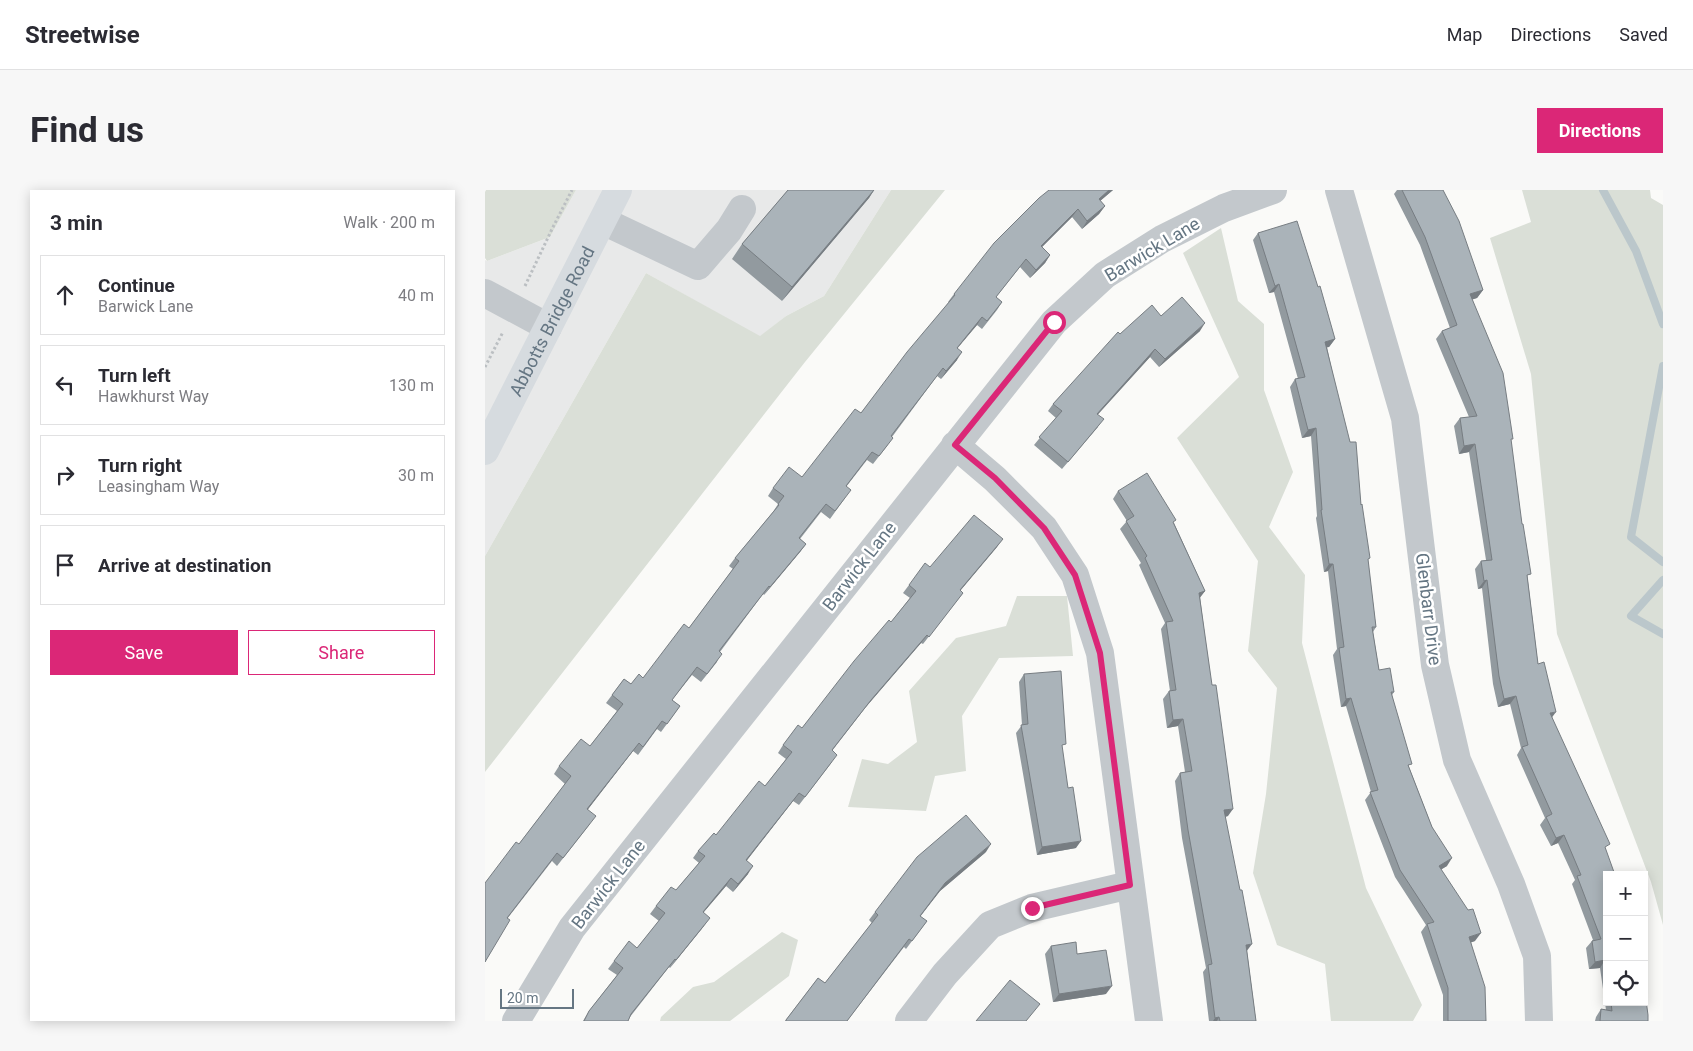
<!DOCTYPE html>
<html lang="en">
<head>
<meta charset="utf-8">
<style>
  :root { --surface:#fff; --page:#f7f7f7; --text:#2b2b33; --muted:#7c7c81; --line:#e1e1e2; --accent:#db2777 }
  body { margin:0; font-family:Roboto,sans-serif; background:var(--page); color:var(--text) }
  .controls { position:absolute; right:15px; bottom:15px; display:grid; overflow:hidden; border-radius:0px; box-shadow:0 2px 12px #0003 }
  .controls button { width:45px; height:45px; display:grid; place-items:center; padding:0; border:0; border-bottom:1px solid var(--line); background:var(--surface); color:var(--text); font:25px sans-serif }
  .scale { position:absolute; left:15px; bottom:12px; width:74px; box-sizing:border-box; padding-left:5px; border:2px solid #657683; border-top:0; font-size:14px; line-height:18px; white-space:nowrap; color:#657683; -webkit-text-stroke:4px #fff; paint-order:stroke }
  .stop { position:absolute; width:15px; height:15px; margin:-11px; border:4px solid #db2777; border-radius:50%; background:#fff }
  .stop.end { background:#db2777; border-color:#fff; box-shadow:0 1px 5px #0008 }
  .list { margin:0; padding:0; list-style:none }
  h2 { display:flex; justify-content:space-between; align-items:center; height:65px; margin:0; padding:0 20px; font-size:21px }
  h2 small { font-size:16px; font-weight:400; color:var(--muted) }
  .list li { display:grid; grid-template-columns:32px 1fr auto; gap:15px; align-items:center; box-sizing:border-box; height:80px; margin:0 10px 10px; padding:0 10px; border:1px solid var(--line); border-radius:0px }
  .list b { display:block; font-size:19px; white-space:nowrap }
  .list p { margin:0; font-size:16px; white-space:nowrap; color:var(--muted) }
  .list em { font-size:16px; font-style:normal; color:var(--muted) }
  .actions { display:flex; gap:10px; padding:15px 20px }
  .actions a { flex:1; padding:11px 0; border:1px solid var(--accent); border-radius:0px; text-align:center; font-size:18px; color:var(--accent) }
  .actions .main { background:var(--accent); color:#fff }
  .icon { flex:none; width:28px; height:28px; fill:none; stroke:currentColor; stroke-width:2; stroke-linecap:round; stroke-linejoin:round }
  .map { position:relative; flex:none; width:1178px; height:831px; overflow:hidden; border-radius:0px }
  header { display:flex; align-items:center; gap:30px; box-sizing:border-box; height:70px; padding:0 25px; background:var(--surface); border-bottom:1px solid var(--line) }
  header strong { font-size:24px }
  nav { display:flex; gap:28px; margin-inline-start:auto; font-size:18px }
  .intro { display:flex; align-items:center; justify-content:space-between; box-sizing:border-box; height:120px; padding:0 30px }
  h1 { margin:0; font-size:35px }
  .button { padding:12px 22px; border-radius:0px; background:var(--accent); color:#fff; font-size:18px; font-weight:700 }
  main { display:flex; gap:30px; padding:0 30px }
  aside { flex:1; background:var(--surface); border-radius:0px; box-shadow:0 2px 12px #0003 }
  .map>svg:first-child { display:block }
  .built { fill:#e8e9e9 }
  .green { fill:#dadfd7 }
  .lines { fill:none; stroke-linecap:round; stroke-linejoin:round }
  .stream { stroke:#bbc7cb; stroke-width:8 }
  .path { stroke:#bbbfc2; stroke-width:3; stroke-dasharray:2.5 2.5; stroke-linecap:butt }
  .minor { stroke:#c3c8cc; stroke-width:28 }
  .major { stroke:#d6dbdf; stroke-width:28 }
  .wall { fill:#929a9f }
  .shaded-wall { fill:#777d82 }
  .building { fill:#aab3b9; stroke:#777d82 }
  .route { stroke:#db2777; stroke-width:6 }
  .labels { text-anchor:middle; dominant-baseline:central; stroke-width:5; stroke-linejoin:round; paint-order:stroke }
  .street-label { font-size:18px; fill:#657683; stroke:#fff }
</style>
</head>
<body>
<header>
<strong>Streetwise</strong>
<nav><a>Map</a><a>Directions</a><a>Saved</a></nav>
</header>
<div class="intro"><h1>Find us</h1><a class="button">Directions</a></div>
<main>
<aside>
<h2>3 min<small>Walk · 200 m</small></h2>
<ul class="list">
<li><svg class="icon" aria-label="ahead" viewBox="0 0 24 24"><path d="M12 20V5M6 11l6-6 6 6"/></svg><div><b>Continue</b><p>Barwick Lane</p></div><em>40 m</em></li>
<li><svg class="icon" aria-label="left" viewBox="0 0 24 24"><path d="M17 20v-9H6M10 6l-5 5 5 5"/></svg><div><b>Turn left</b><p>Hawkhurst Way</p></div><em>130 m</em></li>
<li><svg class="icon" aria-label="right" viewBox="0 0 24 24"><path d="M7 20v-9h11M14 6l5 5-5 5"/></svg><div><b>Turn right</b><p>Leasingham Way</p></div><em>30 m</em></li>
<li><svg class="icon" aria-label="arrive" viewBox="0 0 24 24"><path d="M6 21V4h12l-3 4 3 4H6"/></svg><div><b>Arrive at destination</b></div></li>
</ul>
<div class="actions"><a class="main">Save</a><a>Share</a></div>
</aside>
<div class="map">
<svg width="1178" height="831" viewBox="0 0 1178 831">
  <rect width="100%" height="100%" fill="#fafaf8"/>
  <!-- built -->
  <path class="built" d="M91 0H406L339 106 301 126 275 147 161 83 0 366V70L2 71 65 47Z"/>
  <!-- green -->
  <path class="green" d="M1 0H91L65 47 2 71 0 68V2Z
    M406 0H460L320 172 0 582V366L161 83 275 146 301 126 339 106Z
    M1037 0H1165L1166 8 1178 15V735L1166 692 1072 444 1046 184 1005 48 1046 32Z
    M736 38 753 111 779 134V200L808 282 784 337 820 385 817 453 881 698 937 815 928 831H846L840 774 792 755 768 683 781 604 792 498 763 461 773 371 692 248 754 187 698 63Z
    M532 406H582L588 466 514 468 477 526 481 581 450 586 441 621 363 617 377 569 403 574 432 552 424 501 471 448 521 436Z
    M297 742 313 750 304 786 245 831H175L176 827 208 797 229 792Z"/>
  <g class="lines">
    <!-- stream -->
    <path class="stream" d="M1118 0 1151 61 1178 134
      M1178 176 1146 347 1178 372
      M1178 390 1146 426 1178 444"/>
    <!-- path -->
    <path class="path" d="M40 96 67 39 87 0
      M0 177 18 142"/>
    <!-- minor -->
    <path class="minor" d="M854 0 920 228 950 475 972 570 1026 694 1052 766 1054 831
      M118 31 213 76 244 40 257 19
      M0 103 63 137
      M470 255 510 289 559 338 590 385 615 463 664 831
      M31 831 87 738 569 132 620 85 677 49 739 18 788 0
      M424 831 460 784 505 735 547 718 645 695"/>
    <!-- major -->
    <path class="major" id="s1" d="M0 261 133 0"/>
  </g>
  <!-- wall -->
  <path class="wall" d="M303 0H389L384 8 297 111 247 69 257 54Z
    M564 0H628L615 11 620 16 614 24 597 39 587 27 557 57 565 65 560 73 545 88 535 77 511 107 517 112 512 120 497 139 492 135 472 158V170L456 189 452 186 407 247 402 256 388 274 382 270 361 297 360 308 345 329 336 322 315 349 321 354 315 362 279 405 278 404 235 462 232 472 216 492 207 485 187 510 195 516 176 542 172 539 153 565 148 561 103 619 105 634 72 676 67 671 22 729 0 772 34 654 80 594 69 584 74 576 105 556 132 521 121 513 139 489 146 494 158 488 204 438 248 379 244 376 250 368 288 322 293 314 283 306 288 298 317 287 376 223 464 112H463L469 104Z
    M912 0H958L998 100 992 108 987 109 1026 251 1053 474 1067 527 1121 660 1122 685V812H1159L1163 831H1110L1111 827 1116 819 1121 820 1115 778 1104 779 1101 758 1107 751 1108 750 1087 694 1090 690 1073 653 1066 656 1055 635 1060 628 1032 565 1036 558 1025 514 1013 517 1008 494 997 398 993 399 990 379 996 371 1001 370 984 262 974 264 969 236 975 228 984 227 951 149 957 141 965 138 935 55 909 4Z
    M773 43 850 149 844 157H842L876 315 891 437 888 442 894 480 909 502 907 505 924 577 962 676 956 679 990 751 986 752 1001 831H958V805L936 742 941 735 910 687 880 610 886 602 861 516 856 517 848 465 852 459 843 381 839 382 831 328 832 326 826 246 817 248 805 197 810 189H813L789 102 784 103 768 50Z
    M676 126 715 141 674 177 665 167 613 224V237L577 279 549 255 571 228 563 221 568 214 635 144Z
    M633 301 689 333 720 401 715 407 743 626 740 627 762 761 771 831H724L718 782 721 778 697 648 690 591 695 583 700 582 693 536 682 538 678 509 684 501H685L676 439 680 433 654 375 656 373 635 339 642 331 628 309Z
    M512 357 475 401 478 403 438 454 436 453 380 518 347 561V572L314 615 308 611 262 670 263 684 248 702 241 696 218 723 219 736 185 778 184 777 145 827 143 831H98L104 821 132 785 123 779 129 771 152 758 174 731 165 724 171 716 191 700 214 673 208 668 213 661 231 645 280 596 301 569 293 563 298 555 317 538 406 432 425 408 418 403 424 395 445 377Z
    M539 484 577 560 591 658 552 665 531 543 537 535 534 492Z
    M501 662 455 701 435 727 442 731 421 759 419 757 362 831H300L333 788 340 793 387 733 384 730 390 722Z
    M566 756 592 764 621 804 568 812 560 764Z"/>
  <!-- shaded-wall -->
  <path class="shaded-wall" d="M389 0 384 8 297 111 307 97Z
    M624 0H628L608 17 614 9Z
    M620 16 614 24 597 39 602 31Z
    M593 19 587 27 550 64 556 56Z
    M565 65 560 73 545 88 551 80Z
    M794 94 789 102 784 103 790 96Z
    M998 100 992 108 980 112 985 104Z
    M497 127 492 135 466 166 472 158Z
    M720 133 715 141 674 177 680 169Z
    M850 149 844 157 835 159 840 152Z
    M670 159 665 167 607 231 612 224Z
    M477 162 472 170 456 189 461 181Z
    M831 238 826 246 817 248 823 240Z
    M990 254 984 262 974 264 979 256Z
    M518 349 512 357 469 408 475 400Z
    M321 354 315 362 279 405 285 397Z
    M844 374H848L843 381 839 382Z
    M1002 390 997 398 993 399 999 391Z
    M720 401 714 409V403Z
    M442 445 436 453 380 518 341 568 386 510Z
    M1031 506 1025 514 1013 517 1019 509Z
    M866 508 861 516 856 517 861 509Z
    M1071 522 1065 530V523Z
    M698 529 693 536 682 538 688 530Z
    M154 553 148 561 97 627 102 619Z
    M314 603 308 611 256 678 261 670Z
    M748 619 743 626 734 628 739 620Z
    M1079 645 1073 653 1066 656 1071 648Z
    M596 651 591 658 552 665 557 657Z
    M506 654 501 662 455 701 429 734 460 693Z
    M967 668 962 676 949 684 954 676Z
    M268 676 263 684 248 702 253 694Z
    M246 688 241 696 212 730 218 722Z
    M225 728 219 736 185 778 191 770Z
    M996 743 990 751 979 755 984 747Z
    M767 754 761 762V755Z
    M1120 770 1115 778 1104 779 1110 772Z
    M627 796 621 804 568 812 574 804Z
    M734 827 732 831H728L730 828Z"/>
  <!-- building -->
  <path class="building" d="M303 0H389L307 97 257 54Z
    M564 0H624L614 9 620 16 602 31 593 19 556 56 565 65 551 80 541 69 511 107 517 112 502 131 497 127 472 158 477 162 461 181 458 178 406 246 408 248 394 266 387 262 361 296 366 300 350 321 341 314 314 348 321 354 285 397 284 396 234 461 237 464 222 484 212 477 187 510 195 516 182 534 177 531 158 557 154 553 102 619 111 626 78 668 72 663 22 728 25 730 0 772V693L31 652 34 654 86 586 74 576 96 549 105 556 138 514 127 505 139 489 146 494 154 484 158 488 199 434 204 438 254 371 250 368 294 315 293 314 299 306 288 298 304 277 317 287 370 219 376 223 422 162 470 105 469 104 509 53 554 8Z
    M917 0H958L974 31 998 100 985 104 1018 183 1028 249H1026L1037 334H1038L1046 384 1042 385 1053 474 1059 472 1071 522 1065 523 1125 654 1120 657 1130 685H1122V781L1120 770 1110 772 1107 751 1116 749 1092 686 1096 685 1079 645 1071 648 1061 627 1067 624 1037 557 1043 555 1031 506 1019 509 1014 486 1002 390 999 391 996 371 1007 370 990 254 979 256 975 228 992 226 957 141 972 135 940 47Z
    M812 31 833 97 835 96 850 149 840 152 865 252H871L876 315 877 314 885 368 883 369 891 437H887L894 480 905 478 909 502H906L927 574 923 575 947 637 967 668 954 676 983 720 988 719 996 743 984 747 1000 797 1001 831H963V798L942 734 949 732 915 680 885 602 893 600 866 508 861 509 854 458 859 457 848 374H844L836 320H837L831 238 823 240 810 189 820 187 794 94 790 96 773 43Z
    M697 107 720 133 680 169 670 159 612 224 619 229 583 272 554 247 577 221 568 214 633 142 635 144 667 115 676 126Z
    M662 283 691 330 688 332 720 401 714 403 727 495H731L748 619 739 620 755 700H757L767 754 761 755 771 831H735L734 827 730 828 723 775 727 774 703 640 695 583 707 581 698 529 688 530 684 501 691 500 681 432 688 431 660 368 662 366 641 331 649 326 633 301Z
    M489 325 518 349 475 400 478 403 444 447 442 445 386 510 347 560 352 565 320 607 314 603 261 670 268 676 253 694 246 688 218 722 225 728 191 770 190 769 146 824 143 831H99L104 821 138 778 129 771 144 751 152 758 180 723 171 716 186 697 191 700 220 666 213 661 229 643 231 645 274 591 280 596 307 562 298 555 313 535 317 538 369 471 404 430 406 432 431 401 424 395 440 373 445 377Z
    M576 481 581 554 577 555 583 598 588 597 596 651 557 657 536 535 543 534 539 484Z
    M481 625 506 654 460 693 435 726 442 731 427 751 424 749 362 831H301V830L333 788 340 793 393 725 390 722 432 667Z
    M591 752 592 764 621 760 627 796 574 804 566 756Z
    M525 790 555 814 541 831H491Z
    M1159 795 1163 825V831H1115L1116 819 1127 821 1126 812H1159Z"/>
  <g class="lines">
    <!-- route -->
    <path class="route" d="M547 718 645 695 615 463 590 385 559 338 510 288 470 255 569 132"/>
  </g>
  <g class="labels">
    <!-- street labels -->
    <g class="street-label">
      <text transform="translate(667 59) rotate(-31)">Barwick Lane</text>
      <text stroke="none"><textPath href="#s1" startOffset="146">Abbotts Bridge Road</textPath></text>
      <text transform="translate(374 376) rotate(-52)">Barwick Lane</text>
      <text transform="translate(944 419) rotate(83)">Glenbarr Drive</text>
      <text transform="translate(123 694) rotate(-52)">Barwick Lane</text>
    </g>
  </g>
</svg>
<div class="controls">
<button>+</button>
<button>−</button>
<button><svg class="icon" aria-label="locate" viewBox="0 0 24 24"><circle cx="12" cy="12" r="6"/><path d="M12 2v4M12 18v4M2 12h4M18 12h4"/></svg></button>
</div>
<div class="scale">20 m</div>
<div class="stop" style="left:569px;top:132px"></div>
<div class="stop end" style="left:547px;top:718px"></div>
</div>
</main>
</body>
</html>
